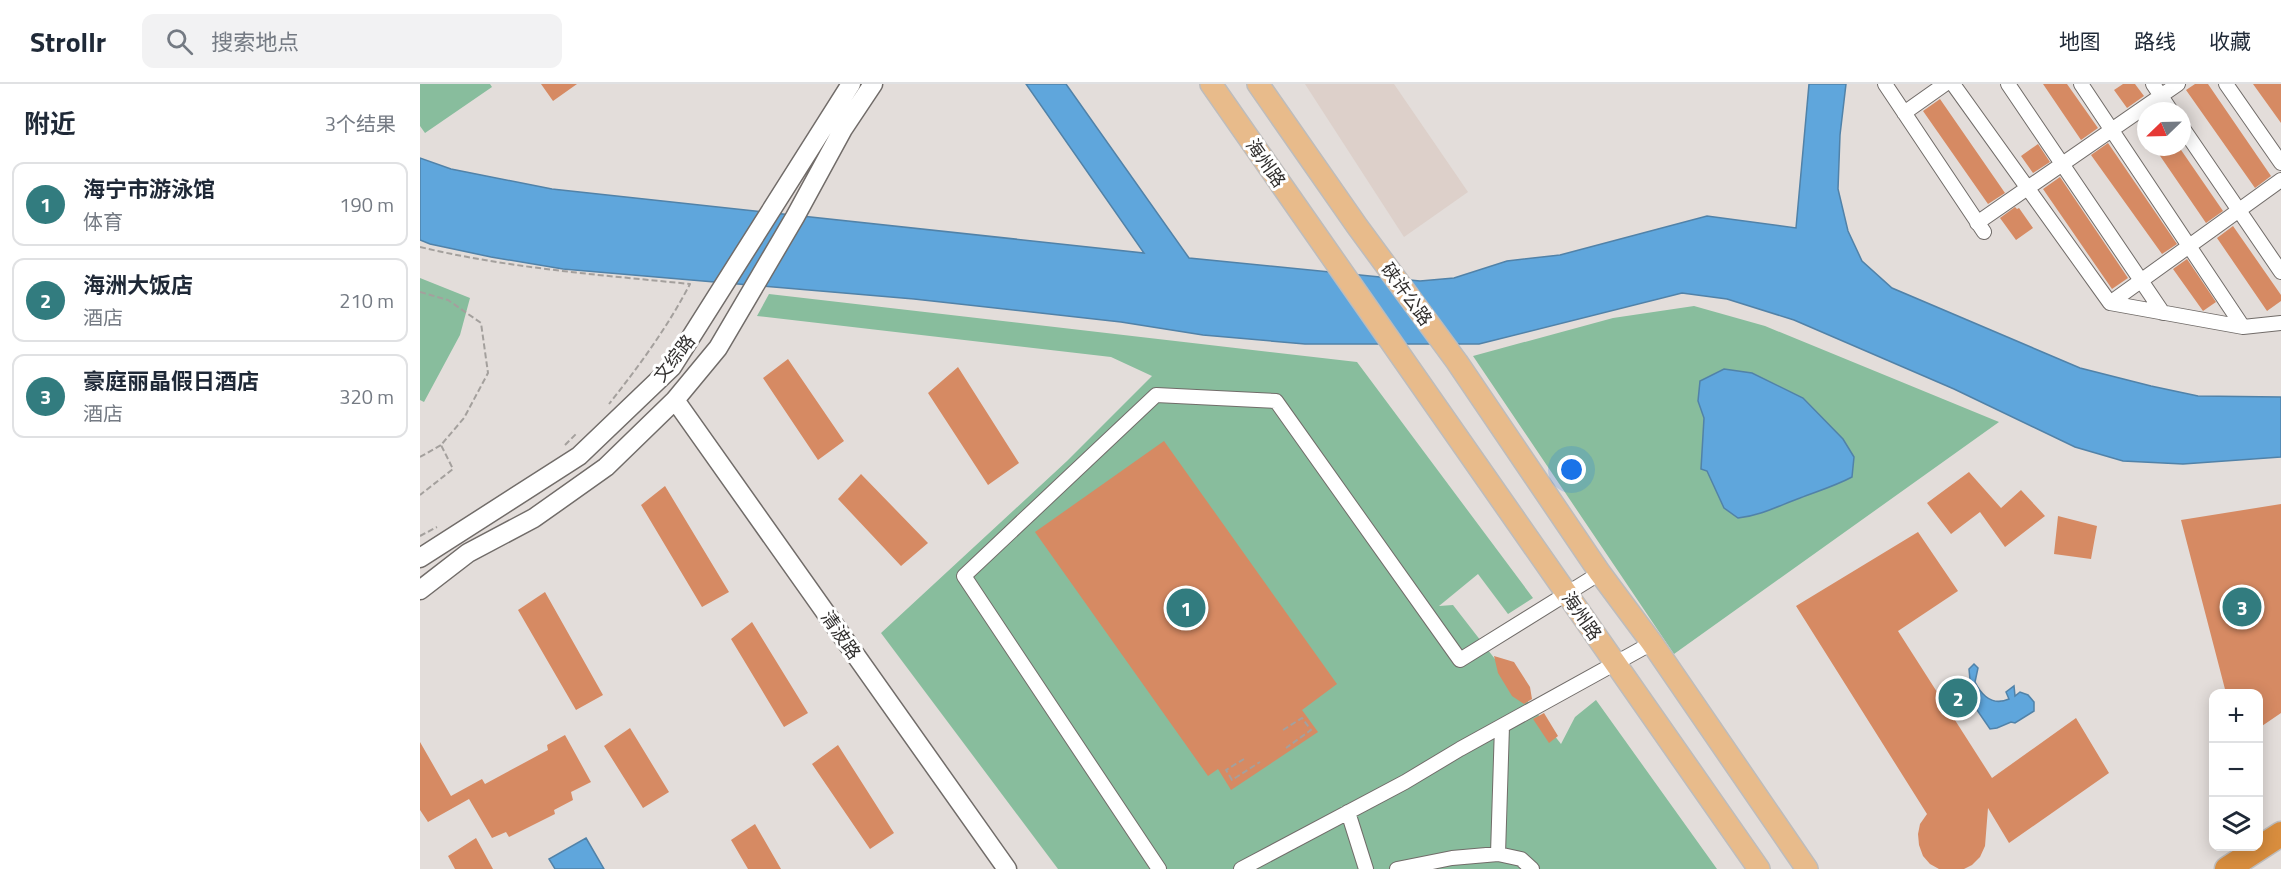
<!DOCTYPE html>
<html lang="zh">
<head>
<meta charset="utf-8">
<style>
  :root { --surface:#fff; --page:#f2f2f3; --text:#1f2937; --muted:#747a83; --line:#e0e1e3; --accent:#327c7f }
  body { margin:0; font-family:"Titillium Web","Noto Sans SC",sans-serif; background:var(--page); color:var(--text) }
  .controls { position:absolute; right:18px; bottom:18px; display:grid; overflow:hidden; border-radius:12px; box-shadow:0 3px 15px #0003 }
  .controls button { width:54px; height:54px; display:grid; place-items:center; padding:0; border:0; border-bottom:2px solid var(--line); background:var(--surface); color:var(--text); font:30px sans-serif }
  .compass { position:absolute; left:1717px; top:18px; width:54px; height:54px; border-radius:50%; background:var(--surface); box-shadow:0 3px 15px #0003; rotate:247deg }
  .you { position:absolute; left:1152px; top:386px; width:21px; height:21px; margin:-15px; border:4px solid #fff; border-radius:50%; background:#1a73e8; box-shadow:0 0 0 9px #1a73e833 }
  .badge { display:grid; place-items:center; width:39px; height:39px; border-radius:50%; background:var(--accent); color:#fff; font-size:20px; font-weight:700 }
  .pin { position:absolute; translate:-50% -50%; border:3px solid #fff; box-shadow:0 2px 6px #0006 }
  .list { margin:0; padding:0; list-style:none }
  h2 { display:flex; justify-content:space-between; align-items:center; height:78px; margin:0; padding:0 24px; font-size:26px }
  h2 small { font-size:20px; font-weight:400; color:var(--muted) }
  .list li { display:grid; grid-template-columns:39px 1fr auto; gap:18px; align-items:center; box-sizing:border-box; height:84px; margin:0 12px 12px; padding:0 12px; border:2px solid var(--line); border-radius:12px }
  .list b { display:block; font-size:22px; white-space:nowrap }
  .list p { margin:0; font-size:20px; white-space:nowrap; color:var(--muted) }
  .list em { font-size:20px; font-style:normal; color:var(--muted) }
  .icon { flex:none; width:33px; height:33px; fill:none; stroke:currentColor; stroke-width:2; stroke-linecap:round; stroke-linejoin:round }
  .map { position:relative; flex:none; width:1861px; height:785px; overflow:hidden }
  header { display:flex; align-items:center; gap:36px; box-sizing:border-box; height:84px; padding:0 30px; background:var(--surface); border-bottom:2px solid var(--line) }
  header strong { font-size:28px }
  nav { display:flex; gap:33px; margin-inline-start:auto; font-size:21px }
  .search { width:420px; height:54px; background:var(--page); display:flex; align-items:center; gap:15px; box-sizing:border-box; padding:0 21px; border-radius:12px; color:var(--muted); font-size:22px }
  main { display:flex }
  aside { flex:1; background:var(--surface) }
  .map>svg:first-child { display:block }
  .built { fill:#ddd0ca }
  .green { fill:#88bd9d }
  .water { fill:#5fa6dc; stroke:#5182a8; stroke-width:1.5 }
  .building { fill:#d68a63 }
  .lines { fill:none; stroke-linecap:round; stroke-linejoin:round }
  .street-casing { stroke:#716c69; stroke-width:16 }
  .secondary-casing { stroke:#716c69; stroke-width:21 }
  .primary-casing { stroke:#bdbcbc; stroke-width:24 }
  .highway-casing { stroke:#bdbcbc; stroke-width:27 }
  .path { stroke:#a4a09d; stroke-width:2; stroke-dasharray:6 3; stroke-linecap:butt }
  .street { stroke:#fff; stroke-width:14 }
  .secondary { stroke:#fff; stroke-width:18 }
  .primary { stroke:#e8bb8b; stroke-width:21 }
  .highway { stroke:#d88d3e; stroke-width:24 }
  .labels { text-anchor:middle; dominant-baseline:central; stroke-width:6; stroke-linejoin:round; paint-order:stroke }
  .street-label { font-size:18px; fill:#302e2d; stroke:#fff }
</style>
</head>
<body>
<header>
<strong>Strollr</strong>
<div class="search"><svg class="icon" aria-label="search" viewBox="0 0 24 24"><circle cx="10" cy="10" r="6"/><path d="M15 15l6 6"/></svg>搜索地点</div>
<nav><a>地图</a><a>路线</a><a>收藏</a></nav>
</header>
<main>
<aside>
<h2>附近<small>3个结果</small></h2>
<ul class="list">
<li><span class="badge">1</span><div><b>海宁市游泳馆</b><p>体育</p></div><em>190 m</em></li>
<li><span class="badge">2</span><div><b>海洲大饭店</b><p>酒店</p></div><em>210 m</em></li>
<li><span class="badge">3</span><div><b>豪庭丽晶假日酒店</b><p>酒店</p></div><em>320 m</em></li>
</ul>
</aside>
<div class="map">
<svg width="1861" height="785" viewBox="0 0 1861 785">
  <rect width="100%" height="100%" fill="#e3ddda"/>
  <!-- built -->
  <path class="built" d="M885 0H974L1048 108 984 153Z"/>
  <!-- green -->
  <path class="green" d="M0 0H70L72 3 5 49 0 42Z
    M0 194 50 214 40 251 4 318 0 316Z
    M349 210 937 278 1113 514 1088 530 1058 490 1019 522 1033 521 1141 660 1155 633 1176 616 1297 785H638L461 549 647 377 732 292 691 273 337 232Z
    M1274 222 1345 242 1579 338 1254 570 1053 272 1193 234Z"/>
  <!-- water -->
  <path class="water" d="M606 0H646L769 174 1000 197 1034 194 1087 177 1140 171 1287 132 1376 144 1389 0H1426L1420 51 1418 105 1428 147 1442 177 1472 204 1660 284 1731 302 1778 312 1861 313V373L1763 380 1703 377 1655 363 1534 305 1374 236 1307 215 1262 209 1059 260H885L783 251 701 238 494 215 143 185 71 173 10 160 0 156V74L31 85 132 105 724 169Z
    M1304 285 1332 289 1383 314 1423 355 1434 373 1432 393C1415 402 1398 407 1380 414 1358 422 1342 431 1318 434L1304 424 1287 387 1281 385 1284 334 1278 317 1280 297Z
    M1554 580 1558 584 1555 598C1562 612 1573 622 1589 615L1586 608 1594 602 1595 612 1600 608 1608 611 1614 618V627L1595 639 1591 638 1577 644 1570 645 1546 610 1545 602 1550 596 1549 585Z
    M166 754 184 785H135L129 775Z"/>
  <!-- building -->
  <path class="building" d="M121 0H157L133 17Z
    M1623 0H1647L1678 44 1661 56Z
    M1703 0H1715L1724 12 1707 24 1694 6Z
    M1775 0H1788L1851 92 1835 104 1766 6Z
    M1833 0H1861V39Z
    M1520 15 1585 109 1568 120 1503 27Z
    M1688 59 1757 160 1742 170 1671 71Z
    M1618 60 1630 78 1613 89 1601 72Z
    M1734 63H1759L1803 127 1786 139Z
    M1640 93 1708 194 1692 205 1623 105Z
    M1595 123 1597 125 1599 124 1613 144 1596 156 1580 134Z
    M1813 142 1861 211V217L1847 227 1797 154Z
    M1767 175 1796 218 1783 227 1753 185Z
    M368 275 424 357 398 376 343 294Z
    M538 283 599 379 568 401 508 309Z
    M744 357 917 600 882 626 898 648 811 706 798 685 788 692 615 448Z
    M1549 388 1581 424 1601 406 1625 432 1585 463 1560 428 1531 450 1507 419Z
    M441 390 508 459 481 482 418 415Z
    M245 402 309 508 282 523 221 421Z
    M1861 420V629L1839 644V609H1806L1761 436Z
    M1638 432 1677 442 1671 475 1634 470Z
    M1498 448 1538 507 1478 547 1572 694 1656 634 1689 689 1589 759 1568 724 1565 762 1560 773 1552 781 1544 785H1519L1510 780 1503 772 1499 761 1498 750 1500 740 1507 730 1376 522Z
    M125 508 183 611 156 626 98 526Z
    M332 538 388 629 364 643 311 555Z
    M1074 572 1094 578 1110 603 1112 615 1104 620 1092 612 1078 589Z
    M1124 629 1138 652 1129 659 1113 635Z
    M210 644 249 708 223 724 184 662Z
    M145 651 171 698 151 708 153 716 134 726 135 730 89 753 86 748 72 754 49 715 8 738 0 726V658L31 712 62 695 65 700 128 666 127 661Z
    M418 661 474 749 450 765 392 680Z
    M335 740 361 785H328L311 756Z
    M56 754 73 785H35L28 772Z"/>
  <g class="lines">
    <defs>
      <path id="street" d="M1465 0 1564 148
        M1533 0 1690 219 1823 243 1861 239
        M1588 0 1743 229
        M1661 0 1823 243
        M1733 0 1751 27
        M1806 0 1861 79
        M1484 29 1525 0
        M1762 43 1861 188
        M1557 139 1758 0
        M1690 219 1861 96
        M1082 642 1078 770 1101 775 1112 785
        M928 728 946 785
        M739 785 544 492 736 311 856 317 1040 576 1180 489
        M821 785 985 698 1040 665 1232 559
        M977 785 1032 774 1078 770"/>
      <path id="secondary" d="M255 316 587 785
        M0 474 159 372 252 283 431 0
        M0 506 48 469 114 434 186 383 255 316 298 264 375 133 423 45 453 0"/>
      <path id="primary" d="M791 0 1339 785
        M838 0 937 142 1037 278 1180 489 1232 559 1387 785"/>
      <path id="highway" d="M1807 785 1861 750"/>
    </defs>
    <!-- street casing -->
    <use href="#street" class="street-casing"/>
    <!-- secondary casing -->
    <use href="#secondary" class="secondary-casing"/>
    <!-- primary casing -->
    <use href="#primary" class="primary-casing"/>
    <!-- highway casing -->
    <use href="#highway" class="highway-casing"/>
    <!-- path -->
    <path class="path" d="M0 163C88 184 180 191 270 200 247 244 219 282 189 320
      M0 208 28 216 61 239 68 289 44 334 21 361 33 385 0 411
      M145 361 156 350
      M0 373 21 361
      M0 452 17 443
      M863 646 882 634 891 646 866 664
      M824 675 806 686 812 696 840 678"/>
    <!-- street -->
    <use href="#street" class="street"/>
    <!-- secondary -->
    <use href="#secondary" class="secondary"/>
    <!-- primary -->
    <use href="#primary" class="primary"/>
    <!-- highway -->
    <use href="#highway" class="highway"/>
  </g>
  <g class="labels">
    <!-- street labels -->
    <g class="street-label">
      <text transform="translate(846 79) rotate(55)">海州路</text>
      <text transform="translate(987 210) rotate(54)">硖许公路</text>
      <text transform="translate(254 274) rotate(-52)">文综路</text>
      <text transform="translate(1162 532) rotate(55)">海州路</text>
      <text transform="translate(421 551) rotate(55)">清波路</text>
    </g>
  </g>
</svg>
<div class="controls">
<button>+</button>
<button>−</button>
<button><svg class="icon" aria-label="layers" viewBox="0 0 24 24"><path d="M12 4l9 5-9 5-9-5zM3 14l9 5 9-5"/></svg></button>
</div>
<svg class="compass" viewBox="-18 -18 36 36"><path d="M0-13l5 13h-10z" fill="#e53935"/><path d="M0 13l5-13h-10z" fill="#747a83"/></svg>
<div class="you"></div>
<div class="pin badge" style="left:766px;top:524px">1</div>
<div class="pin badge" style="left:1538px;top:614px">2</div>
<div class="pin badge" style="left:1822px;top:523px">3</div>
</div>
</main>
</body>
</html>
